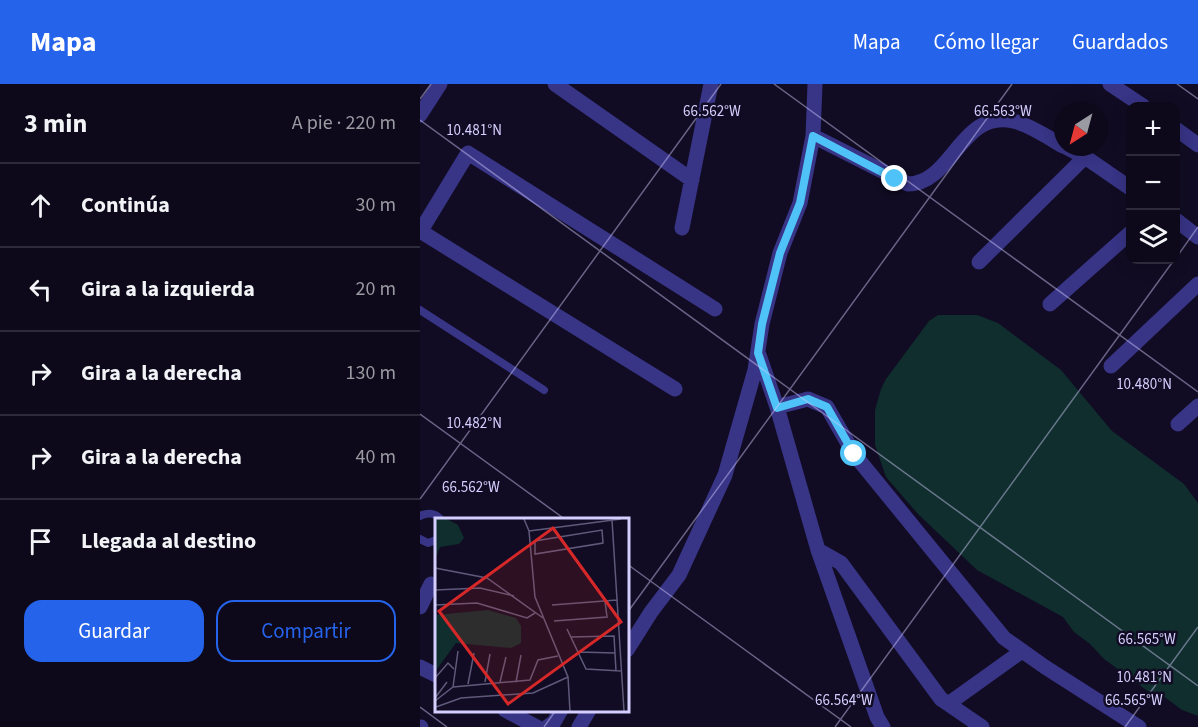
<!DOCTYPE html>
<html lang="es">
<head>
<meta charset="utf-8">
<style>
  :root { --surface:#0d091a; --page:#161223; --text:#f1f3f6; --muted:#9a9aa2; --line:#2d2a39; --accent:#2563eb }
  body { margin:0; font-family:"Source Sans 3",sans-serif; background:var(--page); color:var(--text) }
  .controls { position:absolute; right:18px; top:18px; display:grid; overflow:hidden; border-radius:12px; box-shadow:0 3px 15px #0003 }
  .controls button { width:54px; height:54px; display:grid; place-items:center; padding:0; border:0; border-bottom:2px solid var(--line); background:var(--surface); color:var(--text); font:30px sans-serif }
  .compass { position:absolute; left:634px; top:18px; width:54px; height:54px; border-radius:50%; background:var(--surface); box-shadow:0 3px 15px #0003; rotate:216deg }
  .stop { position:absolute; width:18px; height:18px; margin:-14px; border:4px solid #4fc3f7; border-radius:50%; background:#fff }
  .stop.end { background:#4fc3f7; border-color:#fff; box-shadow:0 2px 6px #0008 }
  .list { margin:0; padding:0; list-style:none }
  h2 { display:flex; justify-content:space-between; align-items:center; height:78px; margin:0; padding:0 24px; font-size:26px }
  h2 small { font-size:20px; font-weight:400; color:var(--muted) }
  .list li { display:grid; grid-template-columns:39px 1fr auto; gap:18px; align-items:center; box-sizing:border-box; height:84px; padding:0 24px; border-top:2px solid var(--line) }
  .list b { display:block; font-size:22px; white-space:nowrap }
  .list em { font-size:20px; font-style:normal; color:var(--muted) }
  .actions { display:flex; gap:12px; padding:18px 24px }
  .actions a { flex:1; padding:14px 0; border:2px solid var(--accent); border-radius:18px; text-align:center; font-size:21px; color:var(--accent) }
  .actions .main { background:var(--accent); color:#fff }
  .icon { flex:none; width:33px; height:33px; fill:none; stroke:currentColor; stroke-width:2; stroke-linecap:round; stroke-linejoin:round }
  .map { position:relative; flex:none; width:778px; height:643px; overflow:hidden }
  header { display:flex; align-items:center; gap:36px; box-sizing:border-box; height:84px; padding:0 30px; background:var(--accent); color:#fff }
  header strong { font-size:28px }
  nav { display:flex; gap:33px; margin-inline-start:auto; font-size:21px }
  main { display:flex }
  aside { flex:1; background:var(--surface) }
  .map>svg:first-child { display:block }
  .green { fill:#0f2e2d }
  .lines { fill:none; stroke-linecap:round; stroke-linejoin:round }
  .lane { stroke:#383486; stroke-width:8 }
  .street { stroke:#383486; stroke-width:15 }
  .route { stroke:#4fc3f7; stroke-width:8 }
  .ticks { fill:none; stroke:#d5cfff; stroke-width:1.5; stroke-opacity:0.45 }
  .inset-road { fill:none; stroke:#5f5a7b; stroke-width:1.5 }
  .view { fill:#d62828; fill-opacity:0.15; stroke:#d62828; stroke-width:3 }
  .inset-edge { fill:none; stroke:#d5cfff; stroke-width:3 }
  .ticks-label { font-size:15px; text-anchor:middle; fill:#d5cfff; stroke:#110c23; stroke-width:5; stroke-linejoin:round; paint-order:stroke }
</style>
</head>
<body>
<header>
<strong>Mapa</strong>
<nav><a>Mapa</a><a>Cómo llegar</a><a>Guardados</a></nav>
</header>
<main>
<aside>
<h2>3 min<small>A pie · 220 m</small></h2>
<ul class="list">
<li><svg class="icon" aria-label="ahead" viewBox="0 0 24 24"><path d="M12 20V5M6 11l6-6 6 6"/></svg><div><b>Continúa</b></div><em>30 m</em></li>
<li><svg class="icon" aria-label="left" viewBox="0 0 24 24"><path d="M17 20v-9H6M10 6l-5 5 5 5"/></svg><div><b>Gira a la izquierda</b></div><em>20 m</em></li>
<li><svg class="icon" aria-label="right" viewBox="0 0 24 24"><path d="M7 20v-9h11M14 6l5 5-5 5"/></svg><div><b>Gira a la derecha</b></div><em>130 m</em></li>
<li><svg class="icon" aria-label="right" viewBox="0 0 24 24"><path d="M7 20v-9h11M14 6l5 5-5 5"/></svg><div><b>Gira a la derecha</b></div><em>40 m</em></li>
<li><svg class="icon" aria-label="arrive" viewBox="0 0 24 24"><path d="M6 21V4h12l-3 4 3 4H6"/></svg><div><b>Llegada al destino</b></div></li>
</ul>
<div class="actions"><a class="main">Guardar</a><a>Compartir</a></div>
</aside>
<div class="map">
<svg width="778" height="643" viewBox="0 0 778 643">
  <rect width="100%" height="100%" fill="#110c23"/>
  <!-- green -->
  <path class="green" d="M518 231H557L578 239 641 286 692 347 764 400 778 419V632L762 626 746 614 729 608 684 575 670 560 654 548 643 533 557 486 498 430 466 393 455 361V326L461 305 466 295 509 237Z"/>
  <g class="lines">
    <!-- lane -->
    <path class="lane" d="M0 226 124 306
      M0 432C8 428 16 429 21 436
      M0 455 8 459 16 456"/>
    <!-- street -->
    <path class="street" d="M135 0 272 96
      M690 0 723 22
      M0 31 20 0
      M756 45 778 61
      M393 52 488 100C532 100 541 25 593 37 608 40 629 54 643 62
      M646 63 665 73 710 104
      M756 136 778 153
      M262 144 291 0
      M0 147 255 305
      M0 148 48 69 295 225
      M559 178 665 73
      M630 220 710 149
      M339 271 357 323 398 466 457 633 463 643
      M691 282 778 200
      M357 323 388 315 407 323 434 370 584 554 625 583 719 643
      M758 340 778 322
      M398 466 421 479 521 615 562 643
      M0 523 11 500
      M207 566 231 528 259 491 305 391 335 286 342 240 360 169 380 119 393 52 395 0
      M0 583 16 591
      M528 620 602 567
      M85 626 117 643
      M0 643H1
      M127 643 134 638 141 626
      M159 643 169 626"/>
  </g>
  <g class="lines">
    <!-- route -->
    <path class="route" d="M434 370 407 323 388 315 357 324 338 269 342 240 360 169 380 119 393 52 475 95"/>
  </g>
  <!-- ticks -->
  <path class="ticks" d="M354 0 778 308M757 0 778 15M0 15 11 0M0 36 778 602M756 174 778 143M0 330 146 436M0 415 301 0M207 480 431 643M207 529 592 0M0 623 27 643M124 643 136 626M415 643 754 176M705 643 778 543"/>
  <!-- overview -->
  <g transform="translate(15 434)">
    <rect width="194" height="194" fill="#110c23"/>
    <path d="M0 1H12L23 7 29 20 24 26 5 29 0 42ZM53 92 81 100 86 108V125L76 130 21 125 0 154V97Z" fill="#0f2e2d"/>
    <path class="inset-road" d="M89 1 94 13 100 79 133 159 135 193M177 2 189 193M167 12 168 25 100 36V23ZM94 13 186 1M0 50 52 60 108 100M0 72 45 70 79 78M0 87 42 85 92 100 100 95M117 87 182 82M119 103 172 99 170 83M132 111 151 151 186 153M136 119 179 118 181 153M143 134 180 135M0 160 13 145 19 151M50 164 55 136M65 164 71 139M81 164 86 137M33 166 39 135M18 169 23 133M0 180 12 164M0 183 18 169 95 162 103 142 123 138M1 189 26 180 98 175 133 159"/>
    <path class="view" d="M118 10 186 104 73 186 4 93Z"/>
    <rect width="194" height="194" class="inset-edge"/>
  </g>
  <g class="ticks-label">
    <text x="292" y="32">66.562°W</text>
    <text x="583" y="32">66.563°W</text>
    <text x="54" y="51">10.481°N</text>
    <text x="724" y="305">10.480°N</text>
    <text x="54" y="344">10.482°N</text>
    <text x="51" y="408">66.562°W</text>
    <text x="727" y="560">66.565°W</text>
    <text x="724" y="598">10.481°N</text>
    <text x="424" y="621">66.564°W</text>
    <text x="714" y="621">66.565°W</text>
  </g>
</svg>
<div class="controls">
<button>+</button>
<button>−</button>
<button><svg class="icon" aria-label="layers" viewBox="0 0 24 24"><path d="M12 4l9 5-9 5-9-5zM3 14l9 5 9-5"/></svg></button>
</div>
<svg class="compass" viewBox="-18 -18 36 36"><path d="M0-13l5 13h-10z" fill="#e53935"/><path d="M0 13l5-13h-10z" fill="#9a9aa2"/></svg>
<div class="stop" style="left:434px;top:370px"></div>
<div class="stop end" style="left:475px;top:95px"></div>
</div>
</main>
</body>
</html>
